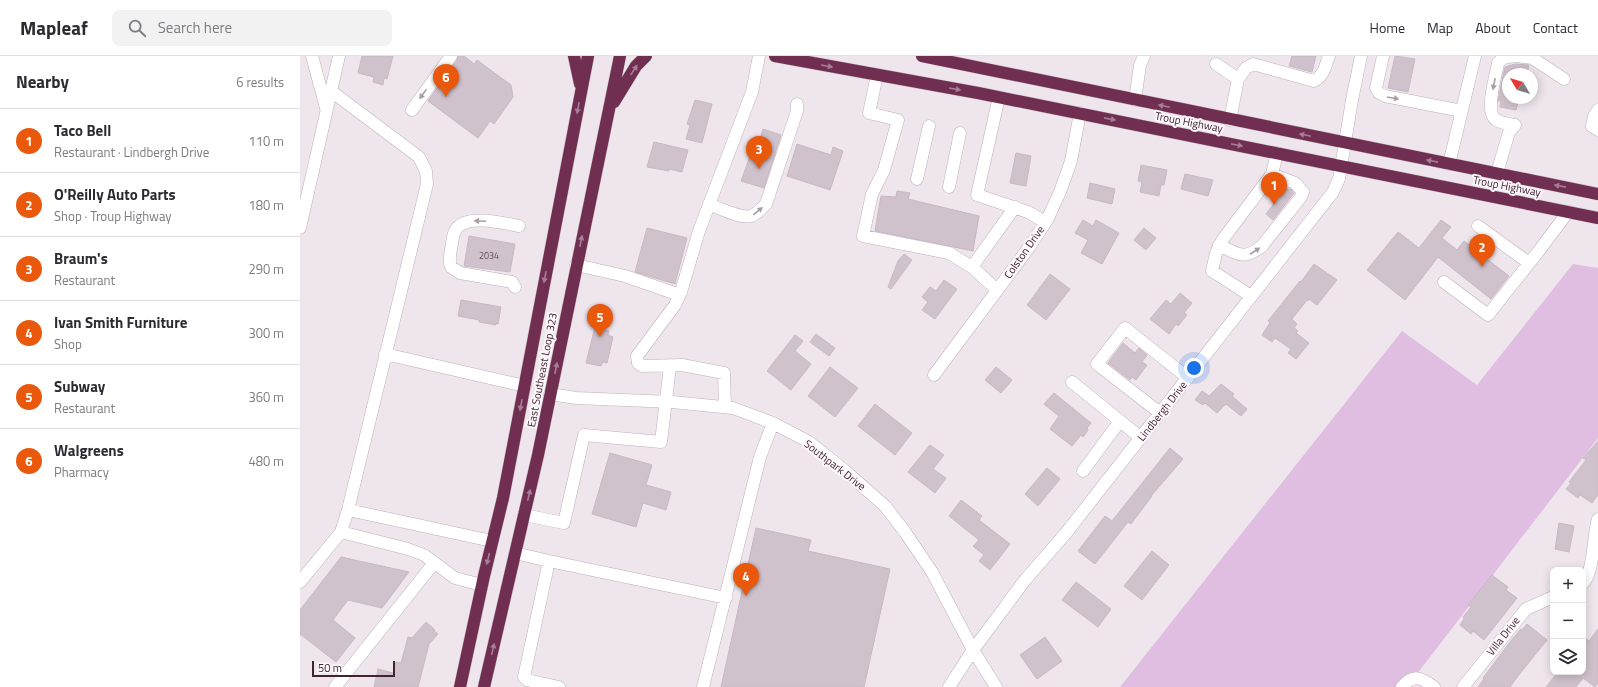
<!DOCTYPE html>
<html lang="en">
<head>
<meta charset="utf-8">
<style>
  :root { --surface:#fff; --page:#f2f2f3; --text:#2b2b33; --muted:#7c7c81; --line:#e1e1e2; --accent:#ea580c }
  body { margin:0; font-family:"Titillium Web",sans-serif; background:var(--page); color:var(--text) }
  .controls { position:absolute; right:12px; bottom:12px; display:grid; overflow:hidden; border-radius:8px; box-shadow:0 2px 10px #0003 }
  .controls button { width:36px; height:36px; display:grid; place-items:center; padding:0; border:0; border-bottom:1px solid var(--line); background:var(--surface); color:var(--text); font:20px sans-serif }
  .compass { position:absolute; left:1202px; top:12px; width:36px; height:36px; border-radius:50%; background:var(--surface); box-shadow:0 2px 10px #0003; rotate:308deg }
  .scale { position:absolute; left:12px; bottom:10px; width:83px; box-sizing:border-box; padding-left:4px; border:2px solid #422336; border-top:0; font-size:11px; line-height:14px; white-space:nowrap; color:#422336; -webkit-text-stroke:3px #fbf7fa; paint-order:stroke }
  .you { position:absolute; left:894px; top:312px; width:14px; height:14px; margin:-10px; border:3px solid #fff; border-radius:50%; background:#1a73e8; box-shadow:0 0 0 6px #1a73e833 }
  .badge { display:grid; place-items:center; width:26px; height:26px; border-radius:50%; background:var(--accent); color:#fff; font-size:13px; font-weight:700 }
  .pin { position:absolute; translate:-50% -33px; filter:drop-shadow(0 1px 2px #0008) }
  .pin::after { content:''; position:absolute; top:21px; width:14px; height:12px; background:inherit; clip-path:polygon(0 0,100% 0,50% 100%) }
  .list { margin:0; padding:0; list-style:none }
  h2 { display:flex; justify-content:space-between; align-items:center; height:52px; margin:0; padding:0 16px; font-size:17px }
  h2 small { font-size:13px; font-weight:400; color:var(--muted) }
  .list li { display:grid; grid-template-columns:26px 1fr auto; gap:12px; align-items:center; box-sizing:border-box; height:64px; padding:0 16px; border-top:1px solid var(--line) }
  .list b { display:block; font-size:15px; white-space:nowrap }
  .list p { margin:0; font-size:13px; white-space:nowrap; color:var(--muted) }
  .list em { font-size:13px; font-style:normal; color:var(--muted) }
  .icon { flex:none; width:22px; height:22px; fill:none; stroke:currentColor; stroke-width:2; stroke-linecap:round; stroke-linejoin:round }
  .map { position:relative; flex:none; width:1298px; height:631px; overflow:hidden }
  header { display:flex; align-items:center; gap:24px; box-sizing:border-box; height:56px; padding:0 20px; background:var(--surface); border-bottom:1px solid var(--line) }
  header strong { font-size:19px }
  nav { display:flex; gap:22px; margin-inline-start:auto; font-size:14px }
  .search { width:280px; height:36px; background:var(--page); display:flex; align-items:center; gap:10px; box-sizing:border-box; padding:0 14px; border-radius:8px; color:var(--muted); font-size:15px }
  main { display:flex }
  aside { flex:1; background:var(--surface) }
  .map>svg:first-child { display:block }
  .green { fill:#dfbee1 }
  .building { fill:#d0c2cc; stroke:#c9b8c5 }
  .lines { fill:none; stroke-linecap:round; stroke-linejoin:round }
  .minor-casing { stroke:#bfafba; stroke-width:13 }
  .highway-casing { stroke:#cac1c7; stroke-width:13 }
  .minor { stroke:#fff; stroke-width:12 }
  .highway { stroke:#702e51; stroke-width:12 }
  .oneway { fill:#a87e95 }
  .oneway2 { fill:#aa9ca5 }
  .labels { text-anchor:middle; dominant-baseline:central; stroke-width:4; stroke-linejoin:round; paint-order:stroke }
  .number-label { font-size:9px; fill:#664b5c }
  .street-label { font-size:11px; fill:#422336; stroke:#fbf7fa }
</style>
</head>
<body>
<header>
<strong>Mapleaf</strong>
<div class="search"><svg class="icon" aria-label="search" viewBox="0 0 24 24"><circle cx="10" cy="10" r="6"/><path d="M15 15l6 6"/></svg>Search here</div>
<nav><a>Home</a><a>Map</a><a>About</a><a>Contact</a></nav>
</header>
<main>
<aside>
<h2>Nearby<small>6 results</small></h2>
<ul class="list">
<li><span class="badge">1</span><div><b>Taco Bell</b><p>Restaurant · Lindbergh Drive</p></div><em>110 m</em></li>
<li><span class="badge">2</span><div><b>O'Reilly Auto Parts</b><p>Shop · Troup Highway</p></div><em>180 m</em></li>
<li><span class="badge">3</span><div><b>Braum's</b><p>Restaurant</p></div><em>290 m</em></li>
<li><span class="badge">4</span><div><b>Ivan Smith Furniture</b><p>Shop</p></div><em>300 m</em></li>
<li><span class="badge">5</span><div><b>Subway</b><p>Restaurant</p></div><em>360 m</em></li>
<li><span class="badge">6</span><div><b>Walgreens</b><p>Pharmacy</p></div><em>480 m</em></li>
</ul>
</aside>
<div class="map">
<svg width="1298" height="631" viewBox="0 0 1298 631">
  <rect width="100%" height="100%" fill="#efe6ed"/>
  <!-- green -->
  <path class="green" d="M1273 208 1298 212V382L1107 631H820L1102 275 1177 329Z"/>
  <!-- building -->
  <path class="building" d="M62 0H93L87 23 84 22 83 29 73 26 74 21 58 17Z
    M158 0H164L174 8 177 4 211 29 213 41 194 68 190 65 178 82 128 45 157 4Z
    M992 0H1016L1012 16 989 10Z
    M1095 0 1115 3 1108 36 1088 32Z
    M1215 8 1229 9 1227 18H1208V42H1219L1216 54 1200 51 1201 45H1198L1205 11Z
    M395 44 412 48 402 87 386 83 390 69 387 68Z
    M463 73 481 79 464 132 441 125 450 100 449 98 450 95 458 90Z
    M354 86 388 94 382 116 369 113V115L347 111Z
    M497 88 531 99 533 91 543 95 530 134 487 120Z
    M716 97 731 100 726 130 710 127Z
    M841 109 867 114 864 129H861L859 140 840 136 842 126 838 125Z
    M885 118 913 124 908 140 881 133Z
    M790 127 815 133 812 148 787 142Z
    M985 131 989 134 991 133 994 137 973 164 966 158 975 146 973 144Z
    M597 135 610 137 608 143 679 160 673 195 575 175 581 140 596 141Z
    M783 164 793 170 796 164 819 177 802 208 781 197 788 184 775 177Z
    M1141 164 1151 171 1142 182 1157 194 1164 185 1209 220 1191 243 1138 201 1105 244 1067 214 1098 176 1119 192Z
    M347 172 387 182 375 228 335 216Z
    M844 172 856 182 846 194 834 184Z
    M169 180 215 188 210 216 164 210Z
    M604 198 612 204 591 233 588 231 598 205Z
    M1014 208 1037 224 1017 249 1009 243 1008 245 1007 244 992 263 997 268 994 272 998 275 996 277 1009 287 996 303 988 297 991 293 975 282 972 286 962 279 970 267 968 265 1000 225 1001 226Z
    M750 218 770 233 746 264 727 249Z
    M644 224 657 233 635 263 622 254 628 246 622 241 630 231 636 235Z
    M880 237 892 247 884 257 887 259 878 270 876 268 869 278 850 263 866 244 871 248Z
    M161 244 201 251 198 268 196 267V269L179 266V264L158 260Z
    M295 271 309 275 308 279 313 281 307 307 303 306 301 310 286 307Z
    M516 278 535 292 529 300 510 286Z
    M495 279 503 285 495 295 511 308 491 334 467 315Z
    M823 287 835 297 839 292 847 299 842 306 847 309 836 324 832 321 830 324 808 307Z
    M530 311 558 332 535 361 508 340Z
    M696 311 712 324 701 337 685 324Z
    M921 328 934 338 932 340 947 353 941 360 926 348 917 357 905 347 903 349 895 344 902 335 909 340Z
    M754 337 791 367 787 372 788 374 783 381 781 379 772 390 750 373 759 360 744 348Z
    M575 348 612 377 595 399 558 370Z
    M1298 385V439L1292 447 1280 439 1278 442 1266 433 1271 427 1269 426 1286 404 1283 402Z
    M630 389 644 399 633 413 646 422 635 437 608 416Z
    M870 392 883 403 851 440H852L831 468 828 466 795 508 778 495 805 460 812 465Z
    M310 397 352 409 346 429 371 436 366 454 343 447 336 471 292 458Z
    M747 412 760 423 738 450 725 438Z
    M661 444 682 460 679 464 710 488 690 514 679 505 684 499 673 490 679 484 649 460Z
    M1259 467 1274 470 1269 496 1255 493Z
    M456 472 511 484 508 495 590 513 564 631H421Z
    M852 495 869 509 842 544 824 530Z
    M41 501 109 516 82 552 48 544 33 564 55 582 36 606 0 578V554Z
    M1192 519 1208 531 1206 534 1217 542 1184 584 1173 575 1171 578 1160 569 1164 563 1163 561 1171 551 1168 549Z
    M776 526 811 553 798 571 762 544Z
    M126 566 135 574 134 575 138 578 129 588 118 631H74L78 613 93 617 96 606 101 607 108 581 112 582Z
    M1227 568 1247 584 1218 620 1210 631H1178L1184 623 1183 622 1210 586 1221 573 1222 574Z
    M1298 573V627L1295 631 1283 622 1276 631H1246L1258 616H1283V589L1287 583 1289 585Z
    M745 581 762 605 737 623 720 599Z"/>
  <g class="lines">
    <defs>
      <path id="minor" d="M12 0 26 52
        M1083 0 1076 32 1079 37 1085 40 1162 55
        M1215 0 1232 2 1264 23
        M916 8 938 23 930 64
        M577 19 569 57 598 64 584 114 572 138 563 180 649 197 672 211 697 234
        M938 23 946 12 953 8 1014 25C1024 20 1025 10 1029 0
        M699 41 677 139 728 156 745 166
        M835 44 840 9 844 0
        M112 54 151 0
        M1298 54 1294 60 1292 70 1298 74
        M1149 108 1175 0
        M1197 117 1209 76 1215 69C1209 68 1201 67 1196 64 1184 55 1196 21 1198 7L1203 2 1214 0
        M617 123 629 70
        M649 131 660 77
        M409 148C419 152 441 163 451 160 457 158 461 153 466 148L497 55V48
        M1178 170 1229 207
        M0 172 39 0
        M919 189C938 198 943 205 962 190L1001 141 1003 136 995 127 972 118
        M276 209 325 220 374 237 381 236 399 175 452 36 459 0
        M672 211 715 151
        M1144 226 1188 259 1238 196 1268 156
        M215 231 212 226 160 217 151 211C148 203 151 195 152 187 153 182 153 176 157 172 168 158 203 167 219 170
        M381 236 375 249 337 300 338 307 342 310 382 309 424 317 425 351
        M951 240 912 215 916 197 923 183 972 118 977 97
        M85 298 225 330
        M634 319 730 190 747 164 760 136 771 105 780 57
        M772 326 841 382
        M250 338 276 342 372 346 433 352 473 367 509 386 544 414 585 450 605 476 632 516 673 594 696 631
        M860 357 797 308 825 272 888 322
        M783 415 820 365
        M48 454 192 485
        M224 459 264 467 284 379 361 386 370 310
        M41 476 108 493 124 499 155 522 182 529
        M215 497 249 505 224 621 227 624 259 631
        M249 505 426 542
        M0 526 41 476 48 454 127 128 126 115 119 101 31 35
        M1283 527C1294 518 1293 478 1298 463
        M35 631 134 507
        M403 631 460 401 473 367
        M649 631 673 594 725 524 766 477 1033 136 1039 123 1052 44 1061 0
        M1102 631C1113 617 1122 622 1134 631
        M1163 631 1226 553 1253 541"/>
      <path id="highway" d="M274 0 280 28
        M475 0 678 37 1298 162
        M622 0 1298 138
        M314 46 336 10 346 0
        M160 631 184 520 203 442 288 0
        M184 631 238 399 320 0"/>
    </defs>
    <!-- minor casing -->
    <use href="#minor" class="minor-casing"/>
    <!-- highway casing -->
    <use href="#highway" class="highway-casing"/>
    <!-- minor -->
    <use href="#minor" class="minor"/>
    <!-- highway -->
    <use href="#highway" class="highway"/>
  </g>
  <!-- one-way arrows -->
  <defs><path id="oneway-solid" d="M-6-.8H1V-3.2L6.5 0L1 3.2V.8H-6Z"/></defs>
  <g class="oneway">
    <use href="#oneway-solid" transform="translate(527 10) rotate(10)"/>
    <use href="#oneway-solid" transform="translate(334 14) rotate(-57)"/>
    <use href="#oneway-solid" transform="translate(655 33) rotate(10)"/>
    <use href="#oneway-solid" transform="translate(864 50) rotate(-168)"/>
    <use href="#oneway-solid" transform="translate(278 52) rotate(101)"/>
    <use href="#oneway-solid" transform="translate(810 63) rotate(11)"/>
    <use href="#oneway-solid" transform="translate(1005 79) rotate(-168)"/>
    <use href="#oneway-solid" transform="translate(937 89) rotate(11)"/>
    <use href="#oneway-solid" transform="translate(1132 105) rotate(-169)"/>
    <use href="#oneway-solid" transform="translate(1260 130) rotate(-169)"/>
    <use href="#oneway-solid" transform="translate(281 185) rotate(-79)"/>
    <use href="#oneway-solid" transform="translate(245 221) rotate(101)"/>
    <use href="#oneway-solid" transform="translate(256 312) rotate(-79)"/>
    <use href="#oneway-solid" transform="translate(221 349) rotate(101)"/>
    <use href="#oneway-solid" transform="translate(229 439) rotate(-77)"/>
    <use href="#oneway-solid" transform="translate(188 503) rotate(104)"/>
    <use href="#oneway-solid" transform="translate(193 593) rotate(-77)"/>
  </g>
  <g class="oneway2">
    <use href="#oneway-solid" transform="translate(1194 28) rotate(101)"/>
    <use href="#oneway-solid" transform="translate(123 38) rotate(126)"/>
    <use href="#oneway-solid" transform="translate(1093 42) rotate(10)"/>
    <use href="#oneway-solid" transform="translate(458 155) rotate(-39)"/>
    <use href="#oneway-solid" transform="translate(180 165) rotate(-177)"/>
    <use href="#oneway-solid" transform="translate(955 195) rotate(-33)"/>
  </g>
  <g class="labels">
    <!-- number labels -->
    <g class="number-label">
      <text x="189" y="199">2034</text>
    </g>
    <!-- street labels -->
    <g class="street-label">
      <text transform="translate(889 66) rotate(11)">Troup Highway</text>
      <text transform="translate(1207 130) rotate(11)">Troup Highway</text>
      <text transform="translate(724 196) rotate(-55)">Colston Drive</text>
      <text transform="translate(242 314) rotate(-79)">East Southeast Loop 323</text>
      <text transform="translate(862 355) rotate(-52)">Lindbergh Drive</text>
      <text transform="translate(535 409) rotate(38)">Southpark Drive</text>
      <text transform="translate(1203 580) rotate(-52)">Villa Drive</text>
    </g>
  </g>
</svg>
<div class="controls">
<button>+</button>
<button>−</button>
<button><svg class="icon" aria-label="layers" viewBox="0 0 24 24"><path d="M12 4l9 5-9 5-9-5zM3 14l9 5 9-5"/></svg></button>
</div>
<svg class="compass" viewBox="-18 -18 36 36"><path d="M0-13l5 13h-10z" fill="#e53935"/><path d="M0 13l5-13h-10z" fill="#7c7c81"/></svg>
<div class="scale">50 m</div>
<div class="you"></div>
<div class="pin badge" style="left:974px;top:149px">1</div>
<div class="pin badge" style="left:1182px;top:211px">2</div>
<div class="pin badge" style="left:459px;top:113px">3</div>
<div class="pin badge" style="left:446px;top:540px">4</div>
<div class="pin badge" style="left:300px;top:281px">5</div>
<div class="pin badge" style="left:146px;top:41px">6</div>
</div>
</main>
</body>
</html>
